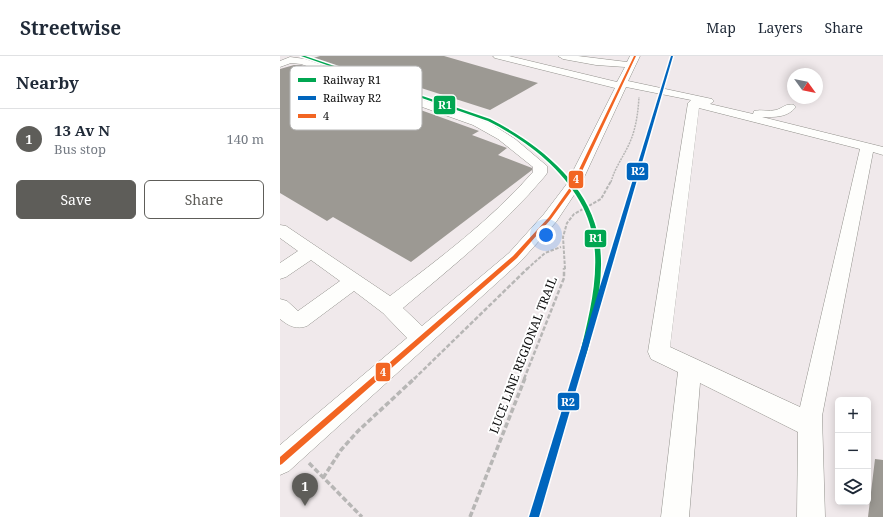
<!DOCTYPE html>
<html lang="en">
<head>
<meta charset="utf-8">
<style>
  :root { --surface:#fff; --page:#f6f6f7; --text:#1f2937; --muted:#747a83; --line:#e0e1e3; --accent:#5e5d59 }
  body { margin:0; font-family:"Noto Serif",serif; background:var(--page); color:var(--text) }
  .controls { position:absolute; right:12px; bottom:12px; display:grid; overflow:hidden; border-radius:6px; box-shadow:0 2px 10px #0003 }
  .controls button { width:36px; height:36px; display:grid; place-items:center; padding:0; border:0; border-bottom:1px solid var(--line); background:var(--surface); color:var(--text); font:20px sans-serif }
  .compass { position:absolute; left:507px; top:12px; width:36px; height:36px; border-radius:50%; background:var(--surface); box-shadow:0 2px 10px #0003; rotate:123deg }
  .you { position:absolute; left:266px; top:179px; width:14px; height:14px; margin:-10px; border:3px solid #fff; border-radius:50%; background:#1a73e8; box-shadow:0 0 0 6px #1a73e833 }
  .badge { display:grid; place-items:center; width:26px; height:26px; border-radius:50%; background:var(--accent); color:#fff; font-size:13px; font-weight:700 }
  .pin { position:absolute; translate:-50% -33px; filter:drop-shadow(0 1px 2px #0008) }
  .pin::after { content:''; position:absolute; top:21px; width:14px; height:12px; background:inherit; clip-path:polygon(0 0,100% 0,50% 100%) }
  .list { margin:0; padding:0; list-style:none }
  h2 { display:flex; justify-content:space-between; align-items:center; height:52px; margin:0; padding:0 16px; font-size:17px }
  h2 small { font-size:13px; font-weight:400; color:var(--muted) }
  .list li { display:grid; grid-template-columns:26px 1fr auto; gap:12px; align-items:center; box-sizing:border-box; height:60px; padding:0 16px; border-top:1px solid var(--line) }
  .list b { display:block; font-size:15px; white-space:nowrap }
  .list p { margin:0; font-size:13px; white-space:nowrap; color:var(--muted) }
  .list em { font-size:13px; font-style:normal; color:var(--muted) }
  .actions { display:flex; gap:8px; padding:12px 16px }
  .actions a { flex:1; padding:9px 0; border:1px solid var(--accent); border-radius:6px; text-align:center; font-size:14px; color:var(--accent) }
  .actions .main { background:var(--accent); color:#fff }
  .icon { flex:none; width:22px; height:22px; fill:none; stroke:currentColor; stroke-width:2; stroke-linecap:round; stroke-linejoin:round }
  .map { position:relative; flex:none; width:603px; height:461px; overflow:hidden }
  header { display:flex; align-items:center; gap:24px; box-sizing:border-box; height:56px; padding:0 20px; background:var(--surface); border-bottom:1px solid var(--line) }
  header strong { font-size:19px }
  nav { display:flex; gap:22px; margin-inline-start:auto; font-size:14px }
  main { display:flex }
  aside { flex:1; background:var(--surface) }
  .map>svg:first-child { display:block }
  .industrial { fill:#f0e9eb; fill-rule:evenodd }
  .building { fill:#9c9993 }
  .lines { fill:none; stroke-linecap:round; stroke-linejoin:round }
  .minor-casing { stroke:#92918c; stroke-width:1 }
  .path-far3 { stroke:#b7b6b5; stroke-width:1.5; stroke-dasharray:2 1; stroke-linecap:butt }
  .path-far2 { stroke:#b7b6b5; stroke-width:2; stroke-dasharray:3.5 1.5; stroke-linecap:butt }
  .path-far1 { stroke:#b7b6b5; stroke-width:2.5; stroke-dasharray:4.5 2; stroke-linecap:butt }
  .path { stroke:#b7b6b5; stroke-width:3.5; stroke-dasharray:5.5 2.5; stroke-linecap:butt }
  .minor { fill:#fefefc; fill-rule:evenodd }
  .bus-1-casing { stroke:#fff; stroke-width:3 }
  .bus-1 { fill:#f26522; fill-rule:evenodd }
  .rail-1-casing { stroke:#fff; stroke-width:3 }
  .rail-2-casing { stroke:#fff; stroke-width:3 }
  .rail-1 { fill:#00a651; fill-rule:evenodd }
  .rail-2 { fill:#0065bd; fill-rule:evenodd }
  .labels { text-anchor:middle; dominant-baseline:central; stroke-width:4; stroke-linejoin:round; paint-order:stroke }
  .street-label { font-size:12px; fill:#0a0a0a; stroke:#fff }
  .key { fill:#fff; stroke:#b6b6b6; stroke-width:1 }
  .key-label { font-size:11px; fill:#0a0a0a }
  .line-badge { stroke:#fff; stroke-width:1.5 }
  .badge-label { font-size:11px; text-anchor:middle; font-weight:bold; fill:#fff }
</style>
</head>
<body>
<header>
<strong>Streetwise</strong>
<nav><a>Map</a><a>Layers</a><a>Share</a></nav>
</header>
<main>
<aside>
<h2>Nearby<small></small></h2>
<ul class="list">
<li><span class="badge">1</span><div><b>13 Av N</b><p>Bus stop</p></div><em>140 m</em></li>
</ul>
<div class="actions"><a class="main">Save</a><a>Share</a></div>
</aside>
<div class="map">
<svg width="603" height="461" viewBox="0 0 603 461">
  <rect width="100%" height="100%" fill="#f9f7ec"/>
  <!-- industrial -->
  <path class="industrial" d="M0 0H603V461H0ZM513 18H537V42H513ZM558 344H588V446H558Z"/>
  <!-- building -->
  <path class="building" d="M40 0H164L258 27 210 54 116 24 113 32 30 3Z
    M14 9H21L110 41V43L199 75 192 79 227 92 218 99 252 112V114L131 206 53 161 47 165 0 137V13Z
    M595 403 603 404V461H588Z"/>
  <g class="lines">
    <defs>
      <path id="minor" d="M213 0H229L337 26 345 11 316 9 283 3 278 0H298L347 6 350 0H360L348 25 432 43 434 45 430 48 473 58 474 55C481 53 489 56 496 54 503 52 506 47 514 49L516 51C507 62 495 61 482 61L603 91V99L593 96 542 360 545 461H517L518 376 420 327 409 461H381L398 316 371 303 368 296 408 47 411 44 346 31 300 130 276 166 241 205 9 415 0 419V389L127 282 103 257 74 235 27 270C16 274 9 270 0 263V243L7 245 18 255 60 225 31 204 6 221 0 223V207L18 195 0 182V169L6 170 110 240C160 202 211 164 253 116V111L218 83 193 69 21 8 11 7 0 11V5L10 1 25 3 210 67 235 83 267 110V117L265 120C223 170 173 210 123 252L142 270 229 197 264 158 286 129 335 32 215 2ZM419 52 580 93 520 351 390 291Z"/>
    </defs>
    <!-- minor casing -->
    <use href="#minor" class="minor-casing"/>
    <!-- path-far3 -->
    <path class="path-far3" d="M331 126C335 111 344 100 350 86 356 72 358 57 359 41"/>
    <!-- path-far2 -->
    <path class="path-far2" d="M247 213 265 197 281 191
      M285 213 283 181 287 167 294 158 321 143 331 125"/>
    <!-- path-far1 -->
    <path class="path-far1" d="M134 323 248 212
      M244 323 284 222V212"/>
    <!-- path -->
    <path class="path" d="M29 407 82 461
      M43 422 61 394 78 375 135 322
      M190 461 245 322"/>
    <!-- minor -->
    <use href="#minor" class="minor"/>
    <defs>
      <path id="bus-1" d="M354 0H356L295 130 271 163 237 202 2 408 0 409V401L233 200 269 161 291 130Z"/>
    </defs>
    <!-- bus-1 casing -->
    <use href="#bus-1" class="bus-1-casing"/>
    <!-- bus-1 -->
    <use href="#bus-1" class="bus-1"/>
    <defs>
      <path id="rail-1" d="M21 0H25L210 63C255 86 305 124 317 175 324 201 321 230 315 257 312 272 310 290 304 304L302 305 300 304 299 302C307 268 317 232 315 197 314 182 310 165 303 151 283 112 246 84 208 65Z"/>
      <path id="rail-2" d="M391 0H393L259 461H249Z"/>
    </defs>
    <!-- rail-1 casing -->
    <use href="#rail-1" class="rail-1-casing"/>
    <!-- rail-2 casing -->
    <use href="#rail-2" class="rail-2-casing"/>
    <!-- rail-1 -->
    <use href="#rail-1" class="rail-1"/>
    <!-- rail-2 -->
    <use href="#rail-2" class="rail-2"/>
  </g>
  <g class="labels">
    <!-- street labels -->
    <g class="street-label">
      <text transform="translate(243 299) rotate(-69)">LUCE LINE REGIONAL TRAIL</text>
    </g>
  </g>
  <!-- legend -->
  <rect x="10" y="10" width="132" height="64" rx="6" class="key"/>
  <rect x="18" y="22" width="18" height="4" fill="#00a651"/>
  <rect x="18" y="40" width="18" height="4" fill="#0065bd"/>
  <rect x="18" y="58" width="18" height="4" fill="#f26522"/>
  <g class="key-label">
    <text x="43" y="28">Railway R1</text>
    <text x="43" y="46">Railway R2</text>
    <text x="43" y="64">4</text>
  </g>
  <g class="line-badge">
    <rect x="153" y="39" width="23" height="20" rx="4" fill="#00a651"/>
    <rect x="346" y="106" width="23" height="19" rx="4" fill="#0065bd"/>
    <rect x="288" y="114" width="16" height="19" rx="4" fill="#f26522"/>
    <rect x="304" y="173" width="23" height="19" rx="4" fill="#00a651"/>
    <rect x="95" y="306" width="16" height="20" rx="4" fill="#f26522"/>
    <rect x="277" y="336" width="23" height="19" rx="4" fill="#0065bd"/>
  </g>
  <g class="badge-label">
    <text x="165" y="53">R1</text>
    <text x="358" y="119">R2</text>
    <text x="296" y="127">4</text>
    <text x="316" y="186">R1</text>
    <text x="103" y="320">4</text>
    <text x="288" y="350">R2</text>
  </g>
</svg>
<div class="controls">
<button>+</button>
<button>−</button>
<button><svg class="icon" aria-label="layers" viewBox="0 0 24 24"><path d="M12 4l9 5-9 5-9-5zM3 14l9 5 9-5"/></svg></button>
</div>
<svg class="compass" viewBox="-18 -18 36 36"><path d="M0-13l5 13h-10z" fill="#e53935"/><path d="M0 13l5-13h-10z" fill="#747a83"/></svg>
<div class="you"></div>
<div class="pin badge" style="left:25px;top:450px">1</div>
</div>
</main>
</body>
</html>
